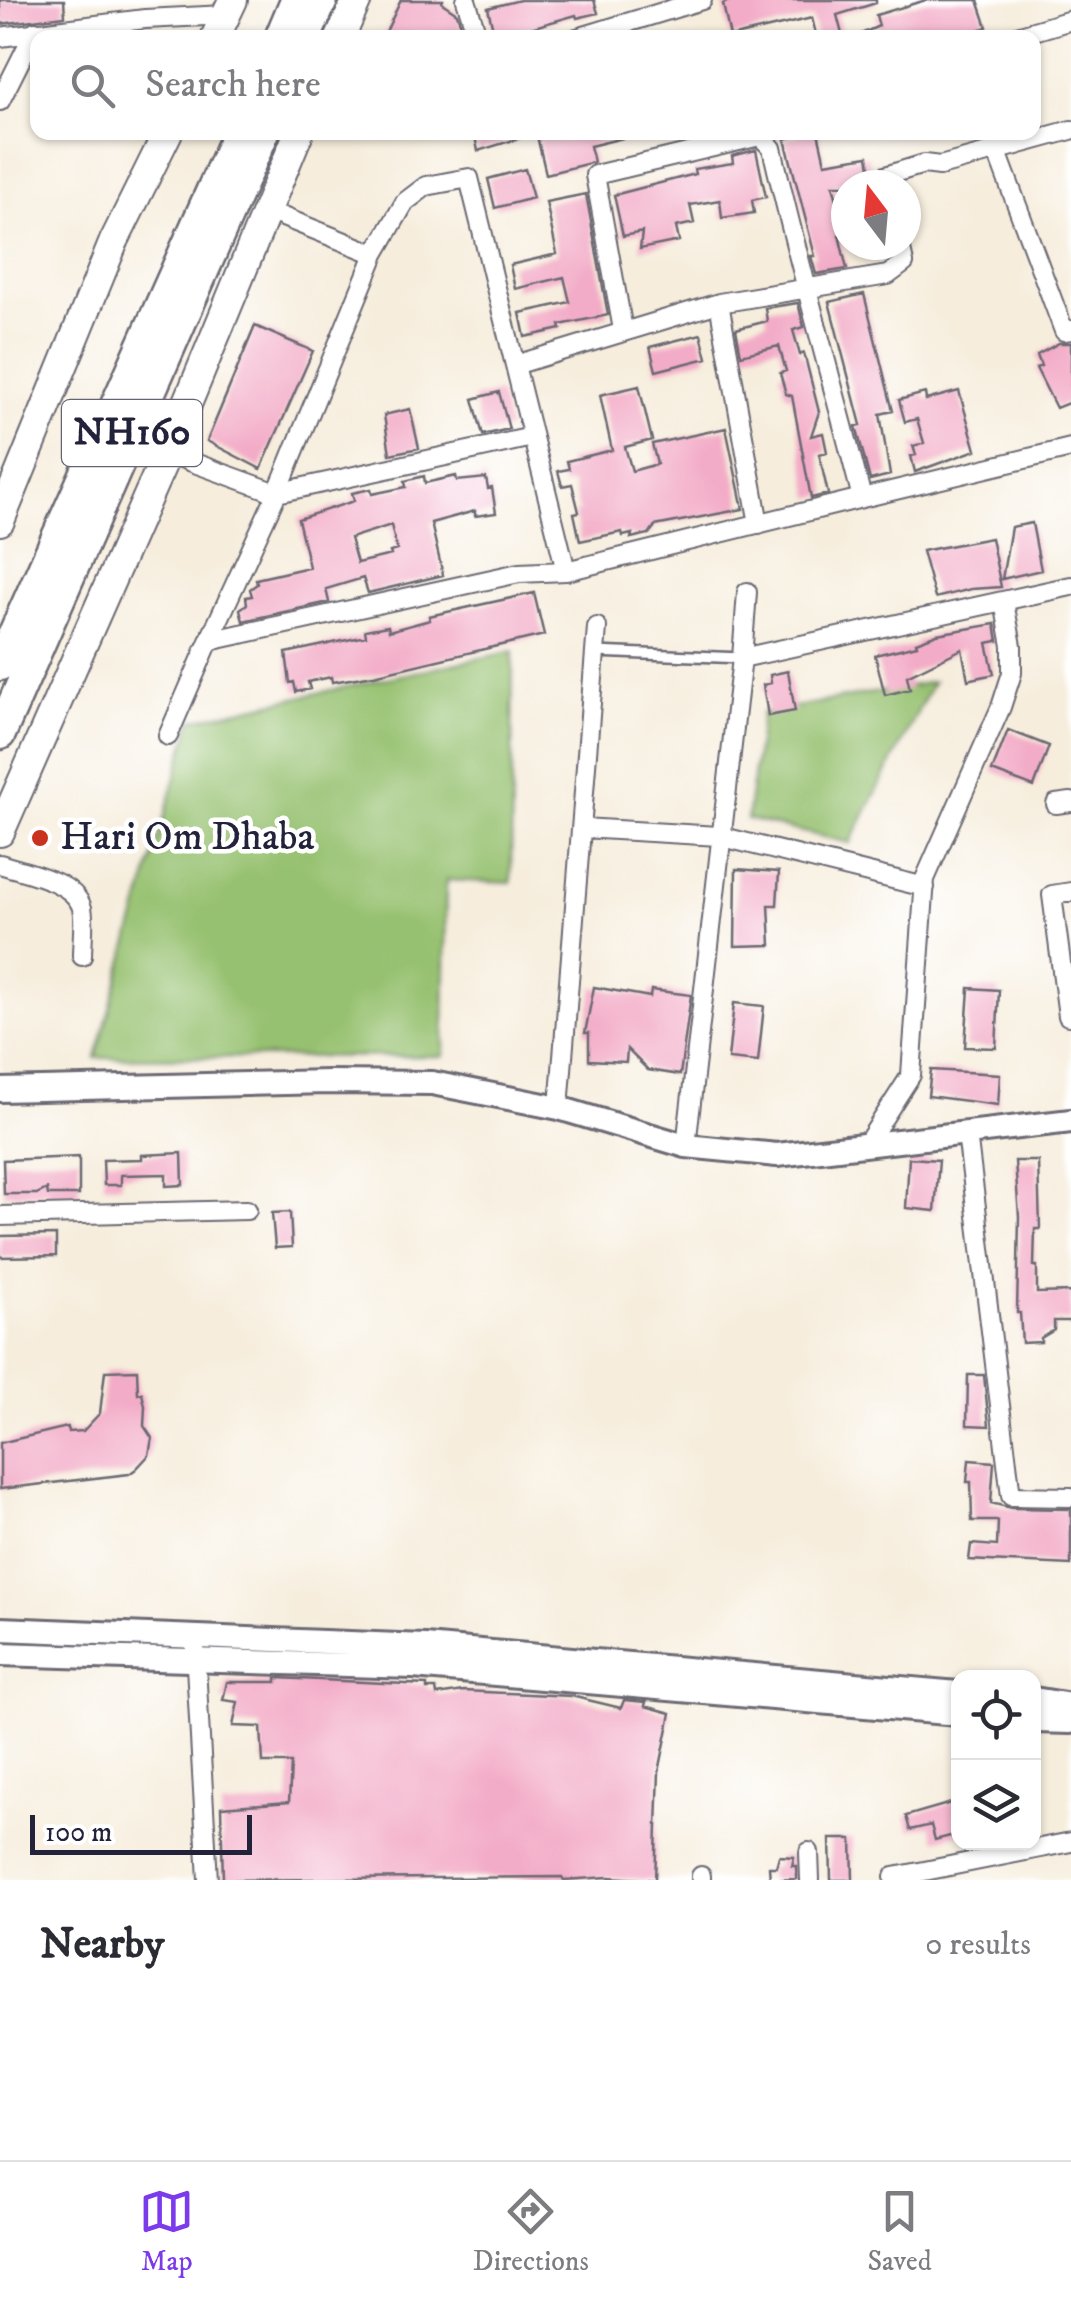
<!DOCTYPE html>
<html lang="en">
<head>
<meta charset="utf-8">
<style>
  :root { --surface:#fff; --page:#f7f7f7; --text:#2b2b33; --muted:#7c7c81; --line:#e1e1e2; --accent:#7c3aed }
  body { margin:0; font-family:"IM FELL DW Pica",serif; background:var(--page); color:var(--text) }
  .controls { position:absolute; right:30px; bottom:30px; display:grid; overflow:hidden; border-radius:20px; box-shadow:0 2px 8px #0004 }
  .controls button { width:90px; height:90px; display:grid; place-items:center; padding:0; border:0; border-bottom:2px solid var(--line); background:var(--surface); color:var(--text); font:50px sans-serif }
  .compass { position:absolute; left:831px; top:170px; width:90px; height:90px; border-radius:50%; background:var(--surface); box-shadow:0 2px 8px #0004; rotate:344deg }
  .scale { position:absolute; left:30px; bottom:25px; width:222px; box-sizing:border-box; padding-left:10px; border:5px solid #22223b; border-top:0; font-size:28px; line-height:35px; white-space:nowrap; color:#22223b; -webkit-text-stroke:8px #fff; paint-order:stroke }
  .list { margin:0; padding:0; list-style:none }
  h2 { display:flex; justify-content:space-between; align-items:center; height:130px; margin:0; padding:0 40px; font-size:42px }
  h2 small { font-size:32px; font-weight:400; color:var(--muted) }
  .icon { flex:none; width:55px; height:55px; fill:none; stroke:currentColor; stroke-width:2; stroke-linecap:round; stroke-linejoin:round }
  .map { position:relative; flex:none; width:1071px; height:1880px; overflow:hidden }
  .search { position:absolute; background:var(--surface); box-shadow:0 2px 8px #0004; left:30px; right:30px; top:30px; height:110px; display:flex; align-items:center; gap:25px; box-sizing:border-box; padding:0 35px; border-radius:20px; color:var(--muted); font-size:38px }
  .sheet { height:280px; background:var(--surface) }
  nav { display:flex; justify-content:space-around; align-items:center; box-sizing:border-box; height:140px; border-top:2px solid var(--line); background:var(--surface); font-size:28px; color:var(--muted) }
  nav a { display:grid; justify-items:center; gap:5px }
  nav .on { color:var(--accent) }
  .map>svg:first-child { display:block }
  .green { fill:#96c16f; stroke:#5c7255; stroke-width:2.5 }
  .building { fill:#f3acc7; fill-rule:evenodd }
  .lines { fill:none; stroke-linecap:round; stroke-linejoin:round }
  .lane-casing { stroke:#6c6973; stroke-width:14 }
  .street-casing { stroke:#6c6973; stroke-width:22 }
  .secondary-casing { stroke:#6c6973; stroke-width:28 }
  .primary-casing { stroke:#6c6973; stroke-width:32 }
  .highway-casing { stroke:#6c6973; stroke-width:35 }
  .lane { stroke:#fff; stroke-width:9 }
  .street { stroke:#fff; stroke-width:18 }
  .secondary { stroke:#fff; stroke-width:22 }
  .primary { stroke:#fff; stroke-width:28 }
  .highway { stroke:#fff; stroke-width:30 }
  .poi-dot { fill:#c8321e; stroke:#fff; stroke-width:4 }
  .labels { text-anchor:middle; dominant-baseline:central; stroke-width:9; stroke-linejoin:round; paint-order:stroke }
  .shield { fill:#fff; stroke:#646476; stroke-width:2.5 }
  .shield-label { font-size:38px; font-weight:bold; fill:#22223b }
  .poi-label { font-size:40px; fill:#22223b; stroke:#fff; text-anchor:start }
</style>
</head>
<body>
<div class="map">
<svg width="1071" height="1880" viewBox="0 0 1071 1880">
  <rect width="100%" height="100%" fill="#fff"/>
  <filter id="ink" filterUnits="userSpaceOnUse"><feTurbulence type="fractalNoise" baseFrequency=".01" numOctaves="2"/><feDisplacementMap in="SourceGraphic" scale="20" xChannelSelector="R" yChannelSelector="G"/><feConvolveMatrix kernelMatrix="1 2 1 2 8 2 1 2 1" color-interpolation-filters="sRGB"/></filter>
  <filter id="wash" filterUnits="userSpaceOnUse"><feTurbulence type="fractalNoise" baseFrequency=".0048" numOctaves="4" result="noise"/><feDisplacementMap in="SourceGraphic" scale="40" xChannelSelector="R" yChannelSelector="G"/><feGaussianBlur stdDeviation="2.25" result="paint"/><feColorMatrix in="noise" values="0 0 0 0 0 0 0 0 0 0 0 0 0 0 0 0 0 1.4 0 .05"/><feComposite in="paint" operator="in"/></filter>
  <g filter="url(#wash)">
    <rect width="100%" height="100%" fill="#f6eddc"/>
    <!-- green -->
    <path class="green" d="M513 651 511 883 446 880 444 1056 96 1058 192 720Z
      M933 682 850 843 747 819 762 713Z"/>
    <g id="blocks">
      <!-- building -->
      <path class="building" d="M0 0H64L65 16 0 24Z
        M401 0H443L442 3 457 13 465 38H383Z
        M520 0H594L598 13 577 18 576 15 495 38 488 8Z
        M731 0H876V3L837 15 843 38H817L812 18 730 37 723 4Z
        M926 0H978L987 27 956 38H852L879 26 876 15Z
        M474 132H530V135L478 151Z
        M536 132H626L627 137 590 146 594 162 546 174Z
        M808 132H818L825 163 868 156 873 185H833L846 234 839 235 847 269 816 274 811 256H815L785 139Z
        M756 150 766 197 752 200 754 213 722 218 720 200 690 205 694 223 676 227 679 241 640 249 642 232 623 236 614 195 695 174 694 169 733 163 732 156Z
        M525 169 533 198 495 208 488 179Z
        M586 194 608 315 560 325 561 329 525 337 520 313 570 302 564 277 515 289 510 265 557 254 546 202Z
        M864 294 893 411 880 414 890 475 870 480 856 426 861 425 829 302Z
        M798 303 804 327 793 330 800 355 804 353 819 412 811 436 823 433 827 452 819 454 828 494 811 498 792 396 786 394 780 373 786 371 779 346 741 355 736 329 767 321 765 308Z
        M255 326 313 351 261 469 207 441Z
        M701 334 707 358 656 371 650 347Z
        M1059 343H1071V402L1056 408 1036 368 1041 366 1037 355Z
        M639 386 652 440 625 447 632 471 657 464 652 444 726 428 743 509 655 526 649 534 631 538 632 534 623 536 622 532 580 541 574 513 579 512 572 484 562 486 558 471 569 469 567 461 612 450 600 395Z
        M959 391 976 450 915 472 911 456 916 455 913 446 924 443 917 419 905 422 899 400 925 393 926 400Z
        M499 392 509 429 483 435 473 399Z
        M410 409 419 448 390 454 384 415Z
        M424 476 425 483 456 476 457 481 486 478 488 489 492 488 496 513 475 516V511L431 523 443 575 368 593 363 578 326 589 329 602 243 621 240 609 247 604 246 597 252 596 250 589 257 584 256 579 309 567 298 519 354 501 352 493 371 489 372 494 406 487 405 481ZM391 525 397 550 390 552 391 555 357 563 350 538Z
        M1032 523 1041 570 1002 579 1011 527Z
        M991 538 1001 587 971 589 935 598 922 551Z
        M534 593 544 635 374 675 332 682 331 677 308 682 310 689 296 692 294 682 290 683 286 653 366 636 365 630 388 626 389 631 430 620 429 616Z
        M995 624 998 641 987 643 994 674 968 680 962 649 907 676 910 689 885 695 875 655 917 645 916 642 937 634Z
        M788 671 795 711 768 716 763 685 771 683 770 675Z
        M1008 730 1049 746 1034 787 992 771Z
        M736 869 779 872 777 905H769L771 945 735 946Z
        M594 987 650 997 651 990 691 995 680 1075 648 1070 627 1049 626 1062 589 1060V1033H585Z
        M969 988 999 990 996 1048 965 1047Z
        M734 1003 764 1006 758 1062 728 1059Z
        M931 1070 1000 1074 998 1105 928 1096Z
        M182 1153 183 1185 166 1186V1174L121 1175V1185H104L103 1160 142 1159V1155Z
        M79 1157V1195H48L47 1189 37 1194H4L3 1160Z
        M909 1158 939 1160 935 1211 906 1208Z
        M1015 1161H1038L1040 1229H1035L1034 1266H1037V1293L1071 1292V1321H1054V1330L1041 1338V1342L1022 1343 1020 1313H1017L1019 1217Z
        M290 1212 292 1247 275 1248 272 1213Z
        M56 1235V1256L0 1257V1236Z
        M137 1370 138 1394 142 1393 145 1406 144 1426 152 1438 149 1455 136 1469 129 1474 0 1489V1443L67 1427 68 1432 83 1431 100 1413 105 1371Z
        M968 1375H984L989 1426 967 1425Z
        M969 1460 994 1462 991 1503 1011 1508 1071 1509V1565L969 1560 971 1544 997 1546 998 1521H972L971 1482H967Z
        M277 1678 427 1685V1689H436L437 1695 463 1691 571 1696 621 1708 624 1700 646 1702 645 1706 671 1713 659 1772 655 1880 608 1877 564 1880 562 1877 223 1880 221 1807 289 1802 291 1763H263L261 1727 233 1726 238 1702 223 1700 227 1682H277Z
        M958 1801V1834L935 1840 931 1825 910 1830 906 1816Z
        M830 1839H852L853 1880H831Z
        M779 1856 794 1857 792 1866H797V1879L770 1880 769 1867H776Z"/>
    </g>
  </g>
  <g filter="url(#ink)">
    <use href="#blocks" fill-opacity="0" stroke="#6c6973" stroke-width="2.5"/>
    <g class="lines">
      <defs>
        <path id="lane" d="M595 652 742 658"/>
        <path id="street" d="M466 0 478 38
          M0 37 145 19 226 15
          M577 38 702 0
          M1010 38 1071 20
          M0 101 35 31
          M997 152 1064 331 1071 330
          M887 185 885 176 924 164 940 166 1071 130
          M268 211 375 254
          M719 303 759 524
          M623 330 595 175 760 136 772 148C799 266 832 381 862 498L1071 448
          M532 437 277 493 209 641 519 573 566 571
          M167 453 277 493 375 254 405 202 426 186 469 178 515 365
          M862 498 566 571 515 365 719 303 888 275 904 263 900 245
          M742 658 747 592
          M168 736 209 641
          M1056 804 1071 802
          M582 828 719 836 925 887
          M0 864C23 872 74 880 82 908 85 921 82 941 82 956
          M1071 892 1052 895 1068 1016H1071
          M559 1108 597 627
          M967 1133 1011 1496 1071 1497
          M866 1145 911 1075 925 879 1001 707 1012 673V646L1004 602
          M686 1146 742 658 1071 586
          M0 1216 247 1210
          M195 1648 208 1880
          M809 1852 810 1880
          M701 1876V1880
          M894 1877 1071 1842"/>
        <path id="secondary" d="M0 1090 328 1082 432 1083 559 1108 686 1146 777 1155 1071 1121
          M0 1629 425 1646 958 1693
          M0 1654 413 1667 958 1714
          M1034 1699 1071 1705
          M1034 1721 1071 1722"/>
        <path id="primary" d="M215 38 233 0
          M340 38 357 0
          M0 521 114 241 168 132
          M0 832 167 453 299 132"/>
        <path id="highway" d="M280 38 296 0
          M305 38 322 0
          M0 665 238 132
          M0 734 264 132"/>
      </defs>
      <!-- lane casing -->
      <use href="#lane" class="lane-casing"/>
      <!-- street casing -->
      <use href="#street" class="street-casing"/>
      <!-- secondary casing -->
      <use href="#secondary" class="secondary-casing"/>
      <!-- primary casing -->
      <use href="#primary" class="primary-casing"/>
      <!-- highway casing -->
      <use href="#highway" class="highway-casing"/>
      <!-- lane -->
      <use href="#lane" class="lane"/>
      <!-- street -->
      <use href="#street" class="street"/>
      <!-- secondary -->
      <use href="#secondary" class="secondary"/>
      <!-- primary -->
      <use href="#primary" class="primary"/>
      <!-- highway -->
      <use href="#highway" class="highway"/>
    </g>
  </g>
  <!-- markers -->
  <circle class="poi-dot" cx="40" cy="838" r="10"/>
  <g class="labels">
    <!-- shield labels -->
    <rect class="shield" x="62" y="400" width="140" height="66" rx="8"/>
    <g class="shield-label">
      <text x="132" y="433">NH160</text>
    </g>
    <!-- poi labels -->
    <g class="poi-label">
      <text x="60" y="838">Hari Om Dhaba</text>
    </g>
  </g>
</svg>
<div class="controls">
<button><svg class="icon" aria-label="locate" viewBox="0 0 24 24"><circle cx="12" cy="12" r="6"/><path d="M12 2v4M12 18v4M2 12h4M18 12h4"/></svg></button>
<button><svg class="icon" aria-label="layers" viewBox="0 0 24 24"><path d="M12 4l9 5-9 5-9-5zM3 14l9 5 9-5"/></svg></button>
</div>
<svg class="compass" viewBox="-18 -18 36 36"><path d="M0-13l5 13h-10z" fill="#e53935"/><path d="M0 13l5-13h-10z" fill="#7c7c81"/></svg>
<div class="scale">100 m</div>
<div class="search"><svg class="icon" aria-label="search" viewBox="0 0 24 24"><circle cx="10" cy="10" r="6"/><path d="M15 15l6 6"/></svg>Search here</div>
</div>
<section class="sheet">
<h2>Nearby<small>0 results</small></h2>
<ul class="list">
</ul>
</section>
<nav>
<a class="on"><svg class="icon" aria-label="map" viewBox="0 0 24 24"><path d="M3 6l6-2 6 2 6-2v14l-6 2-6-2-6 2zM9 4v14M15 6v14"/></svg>Map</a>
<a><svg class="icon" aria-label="directions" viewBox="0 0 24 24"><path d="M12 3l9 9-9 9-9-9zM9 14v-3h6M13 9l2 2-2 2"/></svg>Directions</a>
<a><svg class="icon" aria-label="saved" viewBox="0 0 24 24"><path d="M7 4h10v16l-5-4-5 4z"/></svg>Saved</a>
</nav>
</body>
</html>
